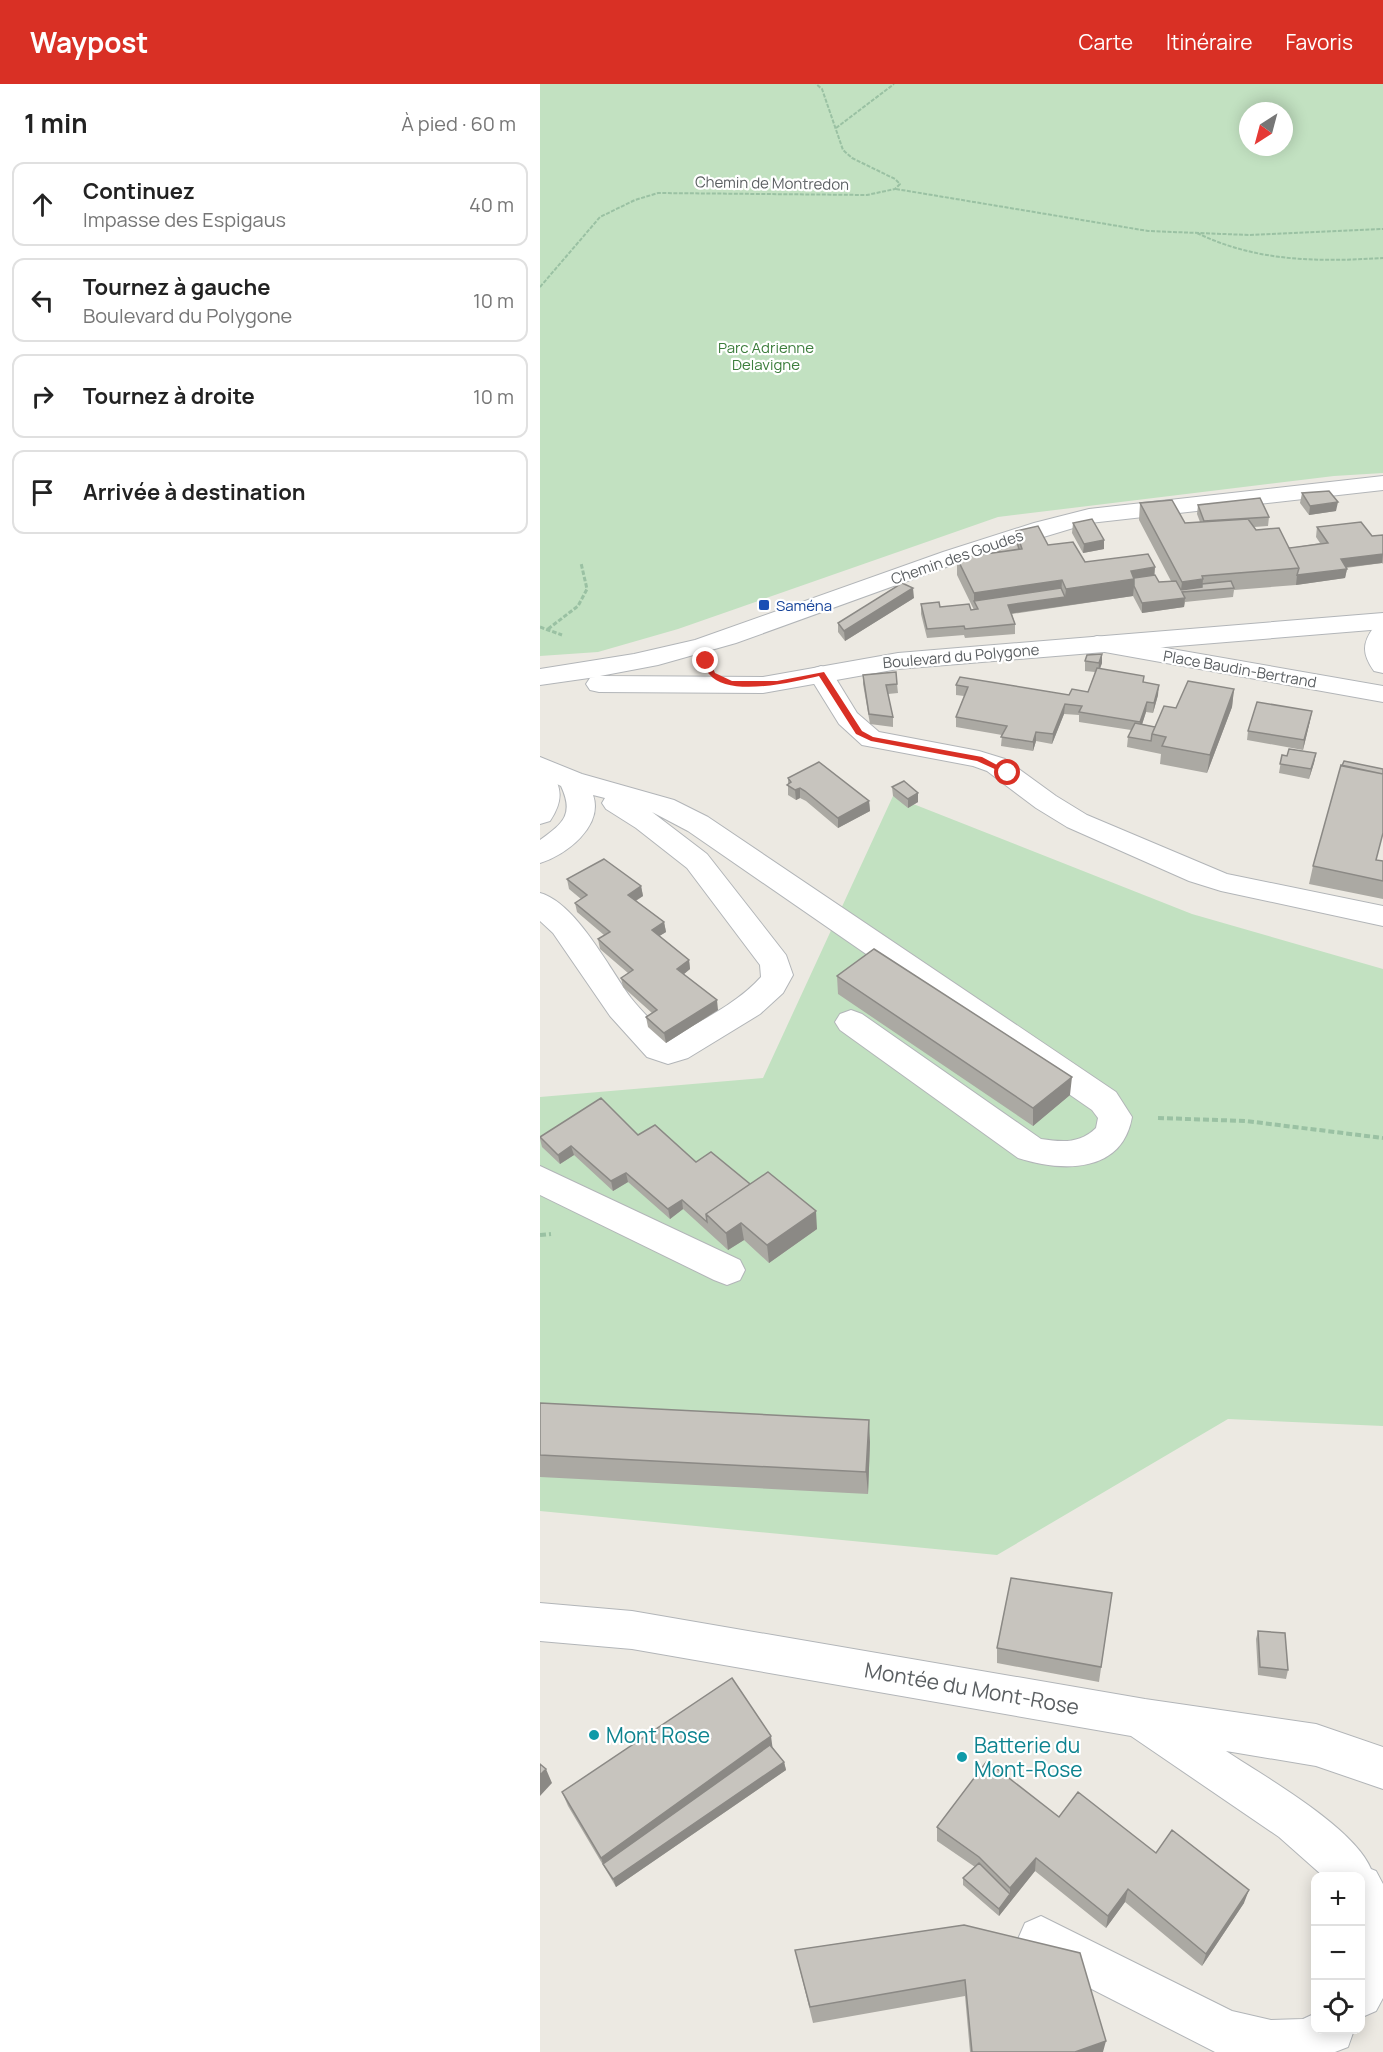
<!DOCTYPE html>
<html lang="fr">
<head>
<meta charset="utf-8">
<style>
  :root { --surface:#fff; --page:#f2f2f2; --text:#222; --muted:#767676; --line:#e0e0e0; --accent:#d93025 }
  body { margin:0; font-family:Manrope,sans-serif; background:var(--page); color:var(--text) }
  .controls { position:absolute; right:18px; bottom:18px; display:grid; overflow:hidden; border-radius:12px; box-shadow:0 3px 15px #0003 }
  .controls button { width:54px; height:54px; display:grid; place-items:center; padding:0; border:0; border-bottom:2px solid var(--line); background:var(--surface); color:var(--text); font:30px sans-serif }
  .compass { position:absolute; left:699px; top:18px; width:54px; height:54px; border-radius:50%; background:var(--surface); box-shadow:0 3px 15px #0003; rotate:216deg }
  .stop { position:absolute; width:18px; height:18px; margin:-14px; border:4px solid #d93025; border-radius:50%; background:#fff }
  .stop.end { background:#d93025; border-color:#fff; box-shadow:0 2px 6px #0008 }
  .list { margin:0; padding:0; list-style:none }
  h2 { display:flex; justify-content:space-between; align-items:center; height:78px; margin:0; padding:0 24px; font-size:26px }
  h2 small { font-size:20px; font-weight:400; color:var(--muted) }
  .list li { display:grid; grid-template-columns:39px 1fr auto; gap:18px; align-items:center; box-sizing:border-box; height:84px; margin:0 12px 12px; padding:0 12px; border:2px solid var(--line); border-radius:12px }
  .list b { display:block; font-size:22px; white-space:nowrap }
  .list p { margin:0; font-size:20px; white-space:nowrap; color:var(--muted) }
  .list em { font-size:20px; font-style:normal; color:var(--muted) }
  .icon { flex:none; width:33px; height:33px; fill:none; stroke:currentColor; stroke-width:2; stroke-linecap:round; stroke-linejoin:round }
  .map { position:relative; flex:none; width:843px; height:1968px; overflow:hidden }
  header { display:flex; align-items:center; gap:36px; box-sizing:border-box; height:84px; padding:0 30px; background:var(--accent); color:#fff }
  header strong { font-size:28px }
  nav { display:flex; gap:33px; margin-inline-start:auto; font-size:21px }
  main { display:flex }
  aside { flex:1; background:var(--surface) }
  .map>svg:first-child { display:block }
  .green { fill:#c2e1c1; fill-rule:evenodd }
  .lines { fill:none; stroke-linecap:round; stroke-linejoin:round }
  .service-casing { stroke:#b2b5b8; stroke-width:2 }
  .minor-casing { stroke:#b2b5b8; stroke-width:2 }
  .tertiary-casing { stroke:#b2b5b8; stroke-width:2 }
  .path-far2 { stroke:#9ac1a3; stroke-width:2; stroke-dasharray:4 1.5; stroke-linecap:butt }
  .path-far1 { stroke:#9ac1a3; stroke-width:3; stroke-dasharray:4.5 2; stroke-linecap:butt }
  .path { stroke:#9ac1a3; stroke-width:4; stroke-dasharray:6 3; stroke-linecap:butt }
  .service { fill:#fff; fill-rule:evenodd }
  .minor { fill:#fff; fill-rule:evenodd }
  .tertiary { fill:#fff; fill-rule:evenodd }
  .wall { fill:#aba9a3 }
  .shaded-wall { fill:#8b8985 }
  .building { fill:#c7c4be; stroke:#8b8985; stroke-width:1.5 }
  .route { fill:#d93025 }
  .transit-dot { fill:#1a4fb4; stroke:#fff; stroke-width:2 }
  .culture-dot { fill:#0f9aa8; stroke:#fff; stroke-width:2 }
  .labels { text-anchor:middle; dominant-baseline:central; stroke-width:4.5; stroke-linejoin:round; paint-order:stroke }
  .far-street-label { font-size:15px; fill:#5a5e61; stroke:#fff }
  .far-park-label { font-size:15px; fill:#3d7e3d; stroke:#fff }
  .far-transit-label { font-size:15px; fill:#164399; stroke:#fff; text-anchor:start }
  .near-street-label { font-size:21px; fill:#5a5e61; stroke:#fff }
  .near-culture-label { font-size:21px; fill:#0d838f; stroke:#fff; text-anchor:start }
</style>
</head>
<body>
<header>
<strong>Waypost</strong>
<nav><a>Carte</a><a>Itinéraire</a><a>Favoris</a></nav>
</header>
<main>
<aside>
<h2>1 min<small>À pied · 60 m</small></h2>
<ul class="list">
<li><svg class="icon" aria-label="ahead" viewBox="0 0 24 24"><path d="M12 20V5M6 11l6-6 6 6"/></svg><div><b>Continuez</b><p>Impasse des Espigaus</p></div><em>40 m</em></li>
<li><svg class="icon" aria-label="left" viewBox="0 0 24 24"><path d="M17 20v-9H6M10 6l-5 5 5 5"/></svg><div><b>Tournez à gauche</b><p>Boulevard du Polygone</p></div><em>10 m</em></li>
<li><svg class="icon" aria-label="right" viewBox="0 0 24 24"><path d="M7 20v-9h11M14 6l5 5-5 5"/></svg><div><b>Tournez à droite</b></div><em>10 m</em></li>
<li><svg class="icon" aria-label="arrive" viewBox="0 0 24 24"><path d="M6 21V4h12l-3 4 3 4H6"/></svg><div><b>Arrivée à destination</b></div></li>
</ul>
</aside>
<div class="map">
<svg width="843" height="1968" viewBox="0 0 843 1968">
  <rect width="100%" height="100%" fill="#ece9e2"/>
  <!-- green -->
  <path class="green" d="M0 0H843V389L794 392 458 433 138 545 58 568 0 572ZM708 27H744V63H708Z
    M353 712 652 830 843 885V1342L688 1335 457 1471 0 1427V1013L223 994Z"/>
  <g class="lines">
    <defs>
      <path id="service" d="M281 582 290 585 317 629 339 648 439 667 465 675 516 712 547 731 687 790 843 822V842L681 807 649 797 527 743 496 724 447 687 433 682 322 661 299 640 268 590 272 585Z
        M0 682 9 684C23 704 23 717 10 737L0 740Z
        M0 1519 92 1527 605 1615 776 1640 843 1663V1705L776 1682 686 1667C725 1693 814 1743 831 1785L836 1787 843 1800V1914L836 1927 820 1934V1792H783L739 1753 591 1652 92 1565 0 1557Z
        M501 1832 692 1927 731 1936 763 1935 776 1929V1946H814L808 1963 795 1968H675L485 1871 478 1855 485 1839Z"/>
      <path id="minor" d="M843 540V589L834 587C822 570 822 559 834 543Z
        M557 552 843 602V618L548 565 544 560 548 555Z
        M0 673 42 690 134 716 168 733 576 1008 592 1033C582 1090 522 1088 478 1074L300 946 295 938 300 930 311 926 322 930 501 1055C522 1058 540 1060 556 1044L558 1034 552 1026 148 747 112 728 167 770 246 871 253 891 243 909 220 930 148 974 128 980 107 973 70 932 13 849 0 837V809C36 819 69 884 91 914 102 928 116 941 129 955 160 937 197 920 221 893L220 881 147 784 96 744 66 725 62 719 65 714 53 711C64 742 26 771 0 779V756C24 739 34 730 21 702L0 692Z
        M0 1082 200 1176 205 1186 200 1196 187 1201 174 1196 0 1111Z"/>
      <path id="tertiary" d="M843 392V406L550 439 420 478 196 559 118 581 60 592 223 593 358 569 843 529V545L358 585 223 609 59 608 50 606 46 600 50 594 56 593 0 601V585L94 570 155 556 403 468 494 439 549 425Z"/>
    </defs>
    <!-- service casing -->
    <use href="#service" class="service-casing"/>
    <!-- minor casing -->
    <use href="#minor" class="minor-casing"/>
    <!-- tertiary casing -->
    <use href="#tertiary" class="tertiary-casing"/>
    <!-- path-far2 -->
    <path class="path-far2" d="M296 44 354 0
      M356 105 608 147 709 151 843 145
      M657 149C717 178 778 178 843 174
      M0 203 60 133 95 116 118 109 327 111 355 105 360 100 355 95 312 74 303 66 282 5 276 0"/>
    <!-- path-far1 -->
    <path class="path-far1" d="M0 543 22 551
      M8 545 38 522 47 505 41 479"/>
    <!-- path -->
    <path class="path" d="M618 1034 706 1037 843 1054
      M0 1151 11 1150"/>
    <!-- service -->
    <use href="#service" class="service"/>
    <!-- minor -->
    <use href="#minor" class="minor"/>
    <!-- tertiary -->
    <use href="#tertiary" class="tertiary"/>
  </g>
  <!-- wall -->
  <path class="wall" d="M762 409 796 427 769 431 760 419Z
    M600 419 645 439 660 438 657 430 658 421 729 433 728 442 714 443 716 446 749 464 780 459 776 453 777 443 832 452 843 451V480L842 479 806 484 807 485 805 494 756 501 694 506 693 513 645 518 644 523 602 529 593 512 472 530 475 540V550L425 554 424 551 387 554 381 530V520L400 523 434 526 417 491V474L457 469V461L476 455V447L545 478 615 491 619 498 631 497 599 436Z
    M533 439 564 465 543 469 532 449Z
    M374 514 305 557 298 548V539Z
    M562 570V579L560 585 604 598 618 611 613 629 606 628 602 640 615 643 636 624 694 605 692 623 667 689 620 680 621 670 587 663 588 653 591 646 539 638V631L524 630 512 660 496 657 493 667 461 662 462 651 416 643V633L424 612 416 611V601L529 611 548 608 555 588 545 587V577Z
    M323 591 357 600 358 609 348 610 353 633V643L330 640 323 600Z
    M770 637 763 666 707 656 708 647Z
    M776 669 774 679 769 695 739 689 742 671 747 672Z
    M248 694 329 717 330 727 298 744 266 717 260 714 256 716 248 711Z
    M352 703 378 718 368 724 353 712Z
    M837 776 843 777V815L769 800 773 782Z
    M27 795 101 802 103 812 96 817 124 838 126 848 119 852 149 876 150 885 144 890 178 926 126 959 108 943 106 933 112 929 83 903 81 894 88 889 60 865 58 855 64 851 37 828 35 819 41 815 29 805Z
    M297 892 530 1011 493 1042 298 910Z
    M98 1051 156 1078 210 1100 277 1145 229 1179 204 1156 188 1166 143 1125 130 1135 88 1098 73 1107 34 1071 20 1080 2 1063 0 1055V1053Z
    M0 1319 330 1358 328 1410 0 1393Z
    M572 1509 559 1598 457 1579V1564Z
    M718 1547 748 1586 746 1595 718 1591 716 1555Z
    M233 1664 244 1678 246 1686 76 1803 28 1722 22 1708Z
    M519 1733 616 1769 704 1819 662 1882 585 1818 566 1844 495 1787 459 1832 423 1801V1794L435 1783 397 1757V1743Z
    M424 1841 563 1968H430L425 1912 273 1939 255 1866Z"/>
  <!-- shaded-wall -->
  <path class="shaded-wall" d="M798 418 796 427 769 431 770 422Z
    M564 456V465L543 469 544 460Z
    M843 470 842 479 799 484 801 475Z
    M615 483 614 500 594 502 593 512 468 530 434 517V509L522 496 521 513H525L526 505 591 487Z
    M807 485 805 494 756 501 757 491Z
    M663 495 662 507 642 508 645 514 644 523 602 529V519L640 514 642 498Z
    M373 504 374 514 305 557 304 547Z
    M562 570V579L558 589 559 579Z
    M619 601 618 611 613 629 614 619Z
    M694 605 692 623 667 689 670 671Z
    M607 618 606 628 600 647V638Z
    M525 620 524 630 512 660 513 650Z
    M772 627 770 637 763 666 764 656Z
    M496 648V657L493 667V658Z
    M776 669 774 679 769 695 771 685Z
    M260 704V714L256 716 255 706Z
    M378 709V718L368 724V715Z
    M329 717 330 727 298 744V734Z
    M101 802 103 812 90 820 88 811Z
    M124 838 126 848 113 856 112 846Z
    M149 876 150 885 139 894 137 885Z
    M177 916 178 926 126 959 124 949Z
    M532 993 530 1011 493 1042V1024Z
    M31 1062 34 1071 20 1080 18 1071Z
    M86 1089 88 1098 73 1107 71 1097Z
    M142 1116 143 1125 130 1135 128 1125Z
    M276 1127 277 1145 229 1179 227 1161Z
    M201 1139 204 1156 188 1166 186 1149Z
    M329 1336 330 1358 328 1410 326 1388Z
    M231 1652 233 1667 63 1780 61 1774Z
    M244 1678 246 1686 76 1803 73 1795Z
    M6 1685 12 1699 0 1712V1691Z
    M496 1774 495 1787 459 1832V1825L470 1810V1804Z
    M588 1805 585 1818 566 1844 568 1832Z
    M709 1806 704 1819 662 1882 666 1870Z
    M566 1957 563 1968H535Z"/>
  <!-- building -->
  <path class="building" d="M789 407 798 418 770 422 762 409Z
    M720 414 729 433 664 437 658 421Z
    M632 416 645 439 708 435 716 446 739 444 759 484 662 492 663 495 642 498 600 419Z
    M552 435 564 456 544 460 533 439Z
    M821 438 832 452 843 451V470L801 475 807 485 757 491 759 484 749 464 788 459 777 443Z
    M498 442 508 461 533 458 545 478 608 470 615 483 591 487 594 495 526 505 522 496 434 509 417 474 482 465 476 447Z
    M476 455 479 465 460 468 457 461Z
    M615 491 619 498 636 497 641 506 662 503V500L691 497 694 504 642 508 645 514 602 519 594 502V494Z
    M362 499 373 504 304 547 298 539Z
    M521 504 525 513 468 521 475 540 425 545 424 542 387 545 381 520 399 518 400 523 429 520 431 526 438 525 434 517Z
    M562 570 559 579 545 577 547 571Z
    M557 584 604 592 603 598 619 601 614 619 607 618 600 638 539 628 542 622 525 620 513 650 496 648 493 658 461 653 467 642 416 633 428 603 416 601 420 593 529 611 532 605 548 608Z
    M356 588 357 600 346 601 353 633 329 630 323 591Z
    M648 597 694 605 670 671 622 662 626 653 612 650 624 622 636 624Z
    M717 618 772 627 764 656 708 647Z
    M595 639 615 643 612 650 611 657 588 653Z
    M749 665 776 669 771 685 740 680 742 671 747 672Z
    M804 677 843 685V690L802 682Z
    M279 678 329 717 298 734 265 707 260 704 255 706 247 701 251 698 248 694Z
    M801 681 843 690V749L836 776 843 777V797L773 782Z
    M364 697 378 709 368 715 352 703Z
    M64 775 101 802 88 811 124 838 112 846 149 876 137 885 177 916 124 949 106 933 117 926 81 894 93 886 58 855 70 848 35 819 47 811 27 795Z
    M334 865 532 993 493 1024 297 892Z
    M61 1014 98 1051 115 1041 156 1078 171 1068 210 1100 166 1130 167 1138 142 1116 128 1125 86 1089 71 1097 31 1062 18 1071 0 1053Z
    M228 1088 276 1127 227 1161 201 1139 186 1149 166 1130Z
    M0 1319 329 1336 326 1388 0 1371Z
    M471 1494 572 1509 561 1583 457 1564Z
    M718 1547 745 1549 748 1586 720 1583Z
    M192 1594 231 1652 61 1774 22 1708Z
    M230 1661 244 1678 73 1795 63 1780Z
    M447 1677 519 1733 538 1708 616 1769 632 1746 709 1806 666 1870 588 1805 568 1832 496 1774 470 1804 439 1773 397 1743Z
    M0 1680 6 1685 0 1691Z
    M439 1779 470 1810 459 1825 423 1794Z
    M424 1841 540 1869 566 1957 535 1968H432L425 1896 270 1923 255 1866Z"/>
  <!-- route -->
  <path class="route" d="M166 575 170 577 175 589 192 597H237L284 588 322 647 333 653 442 673 472 689 468 691 437 677 331 657 316 650 279 592C254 598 188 614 169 590 166 587 164 581 163 577Z"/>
  <!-- markers -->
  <rect class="transit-dot" x="218" y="515" width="12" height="12" rx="3"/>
  <g class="culture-dot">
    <circle cx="54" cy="1651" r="6"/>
    <circle cx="422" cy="1673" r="6"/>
  </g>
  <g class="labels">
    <!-- far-street labels -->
    <g class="far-street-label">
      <text transform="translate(232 99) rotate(1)">Chemin de Montredon</text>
      <text transform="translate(417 473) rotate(-19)">Chemin des Goudes</text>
      <text transform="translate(421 572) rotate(-5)">Boulevard du Polygone</text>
      <text transform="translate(700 585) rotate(10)">Place Baudin-Bertrand</text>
    </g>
    <!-- far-park labels -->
    <g class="far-park-label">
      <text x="226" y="263">Parc Adrienne<tspan x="226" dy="17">Delavigne</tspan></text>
    </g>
    <!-- far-transit labels -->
    <g class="far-transit-label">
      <text x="236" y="521">Saména</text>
    </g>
    <!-- near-street labels -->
    <g class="near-street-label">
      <text transform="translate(432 1604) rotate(10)">Montée du Mont-Rose</text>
    </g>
    <!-- near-culture labels -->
    <g class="near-culture-label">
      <text x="66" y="1651">Mont Rose</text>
      <text x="434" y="1661">Batterie du<tspan x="434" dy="24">Mont-Rose</tspan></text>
    </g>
  </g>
</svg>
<div class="controls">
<button>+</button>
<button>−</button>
<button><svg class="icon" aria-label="locate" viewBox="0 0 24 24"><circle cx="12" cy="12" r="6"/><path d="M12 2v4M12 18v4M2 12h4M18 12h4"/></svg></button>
</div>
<svg class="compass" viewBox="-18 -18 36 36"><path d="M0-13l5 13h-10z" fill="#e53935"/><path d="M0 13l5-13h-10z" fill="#767676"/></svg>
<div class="stop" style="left:468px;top:689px"></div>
<div class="stop end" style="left:166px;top:577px"></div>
</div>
</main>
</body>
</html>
